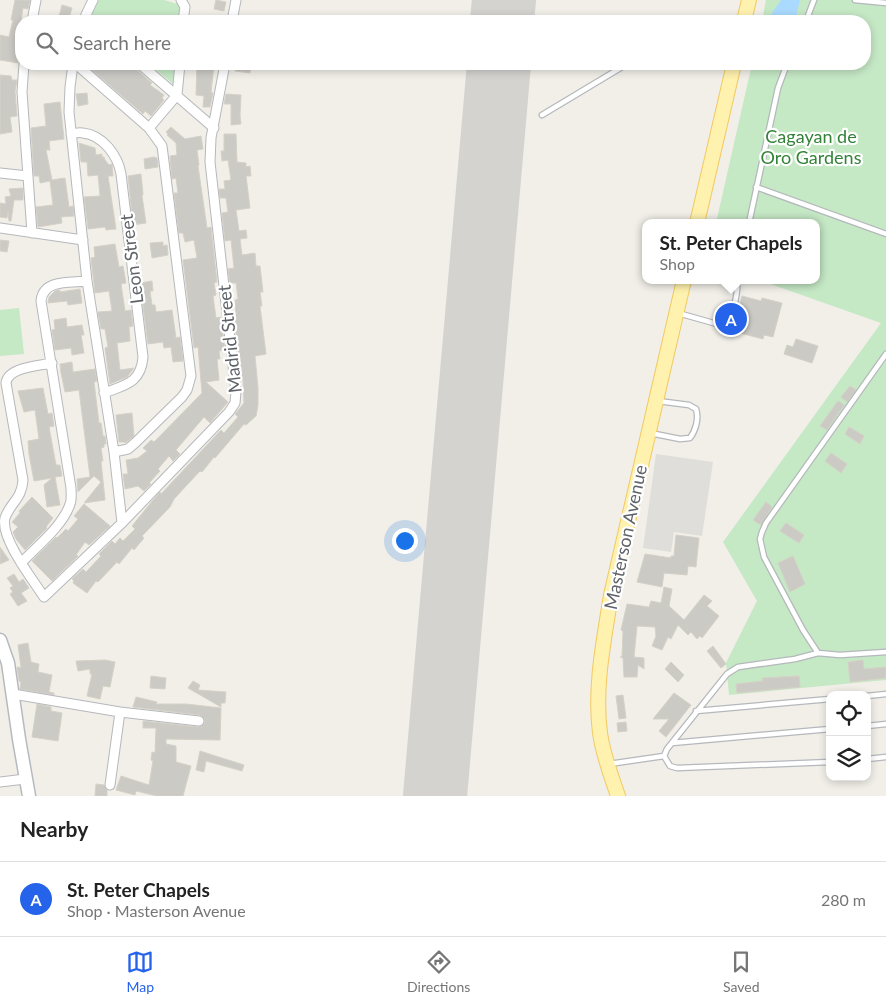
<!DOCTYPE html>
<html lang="en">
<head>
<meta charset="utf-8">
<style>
  :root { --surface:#fff; --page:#f6f6f6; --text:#222; --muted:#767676; --line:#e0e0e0; --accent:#2563eb }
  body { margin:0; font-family:Lato,sans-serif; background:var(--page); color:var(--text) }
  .controls { position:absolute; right:15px; bottom:15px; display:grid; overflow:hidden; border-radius:10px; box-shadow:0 2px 8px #0003 }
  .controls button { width:45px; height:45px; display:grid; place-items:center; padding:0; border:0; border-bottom:1px solid var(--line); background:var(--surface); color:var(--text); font:25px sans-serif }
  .you { position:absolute; left:404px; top:540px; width:18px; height:18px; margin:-12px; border:4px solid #fff; border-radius:50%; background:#1a73e8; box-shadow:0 0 0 8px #1a73e833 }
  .badge { display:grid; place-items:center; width:32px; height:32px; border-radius:50%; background:var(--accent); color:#fff; font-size:16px; font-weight:700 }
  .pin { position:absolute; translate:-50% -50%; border:2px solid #fff; box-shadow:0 1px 5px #0006 }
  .popup { position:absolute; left:642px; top:219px; width:178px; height:65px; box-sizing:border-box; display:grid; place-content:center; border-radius:10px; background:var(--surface); filter:drop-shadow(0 1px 4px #0005); font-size:16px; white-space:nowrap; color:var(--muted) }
  .popup b { font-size:19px; color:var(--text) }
  .popup::after { content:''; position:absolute; left:50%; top:100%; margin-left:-10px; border:10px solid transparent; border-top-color:var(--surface) }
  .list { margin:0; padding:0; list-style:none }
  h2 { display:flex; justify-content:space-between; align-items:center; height:65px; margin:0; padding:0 20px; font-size:21px }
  h2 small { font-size:16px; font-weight:400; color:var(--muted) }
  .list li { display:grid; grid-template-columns:32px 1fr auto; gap:15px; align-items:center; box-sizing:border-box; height:75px; padding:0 20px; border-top:1px solid var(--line) }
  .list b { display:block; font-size:19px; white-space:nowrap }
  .list p { margin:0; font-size:16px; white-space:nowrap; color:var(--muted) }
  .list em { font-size:16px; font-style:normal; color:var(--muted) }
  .icon { flex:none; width:28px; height:28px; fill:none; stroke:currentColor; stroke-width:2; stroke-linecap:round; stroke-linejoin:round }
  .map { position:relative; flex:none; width:886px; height:796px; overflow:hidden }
  .search { position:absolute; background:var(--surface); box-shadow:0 2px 8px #0003; left:15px; right:15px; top:15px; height:55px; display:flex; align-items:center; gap:12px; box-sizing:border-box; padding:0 18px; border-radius:20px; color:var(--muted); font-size:19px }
  .sheet { height:140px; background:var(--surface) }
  nav { display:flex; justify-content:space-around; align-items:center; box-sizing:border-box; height:70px; border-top:1px solid var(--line); background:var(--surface); font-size:14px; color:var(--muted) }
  nav a { display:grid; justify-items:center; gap:2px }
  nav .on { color:var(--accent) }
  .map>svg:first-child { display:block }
  .industrial { fill:#e0deda }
  .green { fill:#c5e8c5 }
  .water { fill:#aadaff }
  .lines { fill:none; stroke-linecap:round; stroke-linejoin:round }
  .runway { stroke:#d4d3d0; stroke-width:64 }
  .building { fill:#cccac5; stroke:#d6d1c6 }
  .lane-casing { stroke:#b5b8bc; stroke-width:7 }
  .street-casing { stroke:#b5b8bc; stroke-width:11 }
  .secondary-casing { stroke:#b6babf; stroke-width:15 }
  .primary-casing { stroke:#f2c960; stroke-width:16 }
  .lane { stroke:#fff; stroke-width:4.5 }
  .street { stroke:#fff; stroke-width:9 }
  .secondary { stroke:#fff; stroke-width:12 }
  .primary { stroke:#fff2af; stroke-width:14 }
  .labels { text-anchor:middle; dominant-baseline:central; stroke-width:4.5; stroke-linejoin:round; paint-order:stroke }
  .park-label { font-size:18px; fill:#348238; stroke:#fff }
  .street-label { font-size:18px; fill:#5f6368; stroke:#fff }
</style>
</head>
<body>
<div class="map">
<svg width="886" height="796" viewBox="0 0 886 796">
  <rect width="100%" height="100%" fill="#f1efe8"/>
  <!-- industrial -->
  <path class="industrial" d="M656 454 713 462 702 536 674 532 671 552 643 548Z"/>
  <!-- green -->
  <path class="green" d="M99 0H164L181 5 179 21H98L91 16Z
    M766 0H886V680L729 695 726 663 757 601 723 542 881 323 759 280H816V223H716L752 64H865V21H762Z
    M149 64H175L174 84H173Z
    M19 308 24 354 0 356V310Z"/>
  <!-- water -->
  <path class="water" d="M781 0H800L795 21H769L772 13Z"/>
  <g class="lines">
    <!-- runway -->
    <path class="runway" d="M502 21 504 0
      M435 796 499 64"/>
  </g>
  <!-- building -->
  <path class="building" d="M15 0H30L28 9 23 8 21 21V50L18 63 0 60V35L9 37 13 20H11Z
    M216 0 226 2 224 11 214 9Z
    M62 5 72 8 68 21H58Z
    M85 64H134L136 69 152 83 150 85 164 95 162 98 164 100 151 116 145 111 143 114Z
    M197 64 214 65 211 92 213 93 210 107H203L204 96 196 95Z
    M236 64H251L250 73 235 71Z
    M0 75 11 76 12 80H17L15 91 17 116 10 117 12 132 0 134Z
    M87 93 88 104 78 106 76 94Z
    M226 94 241 95 240 115 241 124 231 125V104H224Z
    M60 102 64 139 49 141 50 150H46L52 180 65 178 69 207 73 206 74 216 61 217 62 223 38 227 36 207 53 205 50 181 40 183 39 176H34L31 128 46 126 44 104Z
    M171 127 185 139 201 136 203 149 197 150 199 165 198 166 207 228 211 227 217 282 214 283 216 295 213 296 216 318 221 317 225 350 219 351 220 359H217L219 380 206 382 228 402 210 423 204 417 176 450 180 454 173 461 169 456 158 469 160 471 149 483 151 484 144 491 138 486 125 489 123 474H128L126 460 138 458 147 451 143 448 151 440 154 442 202 393 198 347 194 348 183 260 197 258 194 240 185 242 183 233H179L174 193H178L176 178 172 179 170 156 177 155 176 143 167 135 168 134 166 132Z
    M224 134H236L237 162 246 163V167L250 166 251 176H246L250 208 236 210 239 231 246 230 247 238 240 239 242 255 255 253 256 266H260L263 292H260L262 306H260L266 354 255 356 258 388V405L256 416 246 425 244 424 215 458 214 457 202 472 200 471 174 499 170 507 142 536 144 538 134 550 132 548 119 564 117 562 98 582 96 581 87 593 73 583 74 581 72 579 83 569 86 572 101 556 99 554 112 541 115 544 120 538 123 541 135 529 132 526 153 500 160 492 161 494 221 430 224 433 238 417 235 414 244 403 243 381 241 377 234 316 236 315 235 300 238 299 236 283H230L228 269 234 268 231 240 225 241 222 213 228 212 226 198H220L219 189H225L224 181 231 180 228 160 222 161 221 151H224Z
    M79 143 95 148 96 155 102 154V157H104L105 160 109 165 112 164 113 176H108L116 229 106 230 105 227 88 229 84 197 100 196 98 175 88 176 87 162H81Z
    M154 157 157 158 158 167 145 169 144 159Z
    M141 174 143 194 142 196 146 223 133 225 128 176Z
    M23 188V200H14L11 221H9L8 212 7 218 0 217V203L6 204 5 197 11 196 9 189Z
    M0 240 9 241 7 252 0 251Z
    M163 242V246L167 245 168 255 152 258 150 243Z
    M115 244 119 267 123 266 126 283 121 284 125 311 131 310 133 326 129 327 130 341 117 343 120 370 134 368 127 377 110 384 105 348 108 347 105 329H101L98 312 112 311 109 291 95 293 91 258 95 257 94 247Z
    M152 281 153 291H150L152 305H155L156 312 172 310 176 338 180 337 183 361 173 362 171 347 164 348 163 342 148 344 140 283Z
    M80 289 82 303 68 305 67 301 48 303 49 297 55 291 60 290V292Z
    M742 296 761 301 762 298 782 303 773 337 764 335 763 339 736 332 740 318 736 317Z
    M66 318 67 327 82 325 84 335H81L84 353 72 355 71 348 55 350 52 330 55 329 54 320Z
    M796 339 818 346 812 363 784 354 787 345 793 347Z
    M72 362 73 372 95 369 97 381 94 382 99 423H101L103 436H105L106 444H104V447L101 448 103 461H101L105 500 84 503 101 482 94 476 78 492 77 479 90 477 79 390 65 392 61 373 60 364Z
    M850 386 856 390 847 402 841 397Z
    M43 388 48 414 52 413 54 426 49 427 56 465H60L62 476 55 477 60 505 47 507 44 485 52 478 34 481 29 454 28 441 39 439 35 410 24 412 18 391Z
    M838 401 844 405 827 430 820 426Z
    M132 413 134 436 125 443 124 442H119L116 415Z
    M849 427 864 436 860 444 845 434Z
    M831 453 847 464 841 473 825 461Z
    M32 497 53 518 46 527 47 528 25 550 16 539 13 532 18 527 12 522 20 513 19 511Z
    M766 502 772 507 761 525 753 520Z
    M84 504 110 526 89 545 85 542 76 555 78 556 52 581 32 561 56 537 57 538 66 529 68 531 78 519 74 516Z
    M786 523 804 535 799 543 780 531Z
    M676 535 699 538 696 567 688 566 687 575 664 573 662 587 637 582 645 554 671 558V556H674Z
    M0 547 9 560 0 564Z
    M793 556 805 584 790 592 778 563Z
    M14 574 19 582 23 579 29 588 21 593 27 601 18 606 10 594 13 592 10 588 13 586 7 578Z
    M664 587 672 589 669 606 684 620 704 595 712 601 707 606 719 616 702 638 700 636 697 639 691 632 688 635 678 625 671 639 668 637 662 650 652 646 656 636 655 627 637 626 634 657 644 658V669L638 665 637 677H624L623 658 620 657H622L623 631 621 630 627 604 649 607 651 601 661 603Z
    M28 643 31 662 39 664 38 672 52 675 49 692 54 693V695L20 689 21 682 19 681 17 667 21 668 18 645Z
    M713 646 726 664 721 668 707 651Z
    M105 660 115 662 110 687 103 686 100 699 87 696 92 674H90V669L78 671 76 661Z
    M863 660 864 669 886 667V678L850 682 848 662Z
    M671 662 684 675 678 682 665 669Z
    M151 676 166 678 165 689 150 688Z
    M799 676 800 687 737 693 736 684 763 681 762 678Z
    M193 681 200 685 198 690 226 692 225 703H221V707L188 688Z
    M674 693 691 705 666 737 659 731 669 719H653Z
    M623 695 626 718 619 719 616 696Z
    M136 697 157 702 156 704H186L221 708 220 740 166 739V744L176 746V762L191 766 183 796H157L136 791 135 795 116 790 121 776 149 785 153 761 151 760 152 752 155 753 156 728H143V721L198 727 202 726 205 722 204 718 200 715 133 707Z
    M37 704 51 707V711L62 713 58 741 32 737Z
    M626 722 627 731 618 732 617 723Z
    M200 751 244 765 242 771 206 761 204 772 196 770Z
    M96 784 104 785 107 790V796H95Z"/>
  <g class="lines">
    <defs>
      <path id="lane" d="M855 0 886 3
        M806 21 814 0
        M542 115 627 64
        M756 187 886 234
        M749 223 778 88 787 64
        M678 313 724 326C733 320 738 292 737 282L735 280
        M886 354 766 523 762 532 760 539 764 557 803 630 818 653 840 655 886 652
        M650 433 680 439 690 438C696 430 699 418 696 409L689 405 658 401
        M867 696 886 694
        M696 711 830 699
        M867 726 886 724
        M672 743 830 729
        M664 756 670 766 677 768 830 762
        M867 759 886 757
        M609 764 664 756 667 749 727 674 738 667 795 659 818 653"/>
      <path id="street" d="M181 0 185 7 183 21
        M32 21 36 0
        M83 21 93 0
        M232 21 236 0
        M24 64 22 92 32 233
        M73 64 70 87 69 112 87 281 114 452 122 523
        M76 64 149 128 162 146 191 376 187 390 182 397 135 443 128 449 114 452
        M140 64 214 128
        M149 128 177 95 180 64
        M71 134C75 133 80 132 83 133 103 135 118 156 121 174L143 357C141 383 125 385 104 393
        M0 173 28 176
        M0 228 83 240
        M52 363C39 366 8 367 6 383L23 480C22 499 10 503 5 518 0 538 33 580 44 597L122 523 229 412 235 403 236 392 210 162 211 138 225 64
        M21 563C36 547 63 526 70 504 72 500 71 493 71 488L41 301C43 279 70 283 87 281
        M13 694 120 712 199 721
        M0 782 25 779
        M110 785 120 712"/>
      <path id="secondary" d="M0 640 8 663 19 739 29 796"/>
      <path id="primary" d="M744 21 749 0
        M697 223 734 64
        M618 796C611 775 603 755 600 733 594 687 604 640 611 595L684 280"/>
    </defs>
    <!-- lane casing -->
    <use href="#lane" class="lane-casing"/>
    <!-- street casing -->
    <use href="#street" class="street-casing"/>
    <!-- secondary casing -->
    <use href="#secondary" class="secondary-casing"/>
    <!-- primary casing -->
    <use href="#primary" class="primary-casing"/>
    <!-- lane -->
    <use href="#lane" class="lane"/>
    <!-- street -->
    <use href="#street" class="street"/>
    <!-- secondary -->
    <use href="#secondary" class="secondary"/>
    <!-- primary -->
    <use href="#primary" class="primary"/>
  </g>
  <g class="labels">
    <!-- park labels -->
    <g class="park-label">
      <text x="811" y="136">Cagayan de<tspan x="811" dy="21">Oro Gardens</tspan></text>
    </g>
    <!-- street labels -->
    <g class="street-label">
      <text transform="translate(131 259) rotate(-97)">Leon Street</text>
      <text transform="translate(229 339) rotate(-96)">Madrid Street</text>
      <text transform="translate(625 537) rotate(-78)">Masterson Avenue</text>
    </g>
  </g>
</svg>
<div class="controls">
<button><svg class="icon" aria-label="locate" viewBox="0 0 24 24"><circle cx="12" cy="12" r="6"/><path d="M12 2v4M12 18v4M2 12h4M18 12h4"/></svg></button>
<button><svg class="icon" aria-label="layers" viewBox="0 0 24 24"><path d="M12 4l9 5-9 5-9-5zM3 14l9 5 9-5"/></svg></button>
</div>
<div class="you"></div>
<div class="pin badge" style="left:731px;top:319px">A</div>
<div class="popup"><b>St. Peter Chapels</b>Shop</div>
<div class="search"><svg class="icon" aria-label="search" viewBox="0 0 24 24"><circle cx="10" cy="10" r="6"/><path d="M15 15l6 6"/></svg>Search here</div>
</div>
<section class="sheet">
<h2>Nearby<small></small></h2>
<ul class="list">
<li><span class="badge">A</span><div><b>St. Peter Chapels</b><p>Shop · Masterson Avenue</p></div><em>280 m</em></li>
</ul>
</section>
<nav>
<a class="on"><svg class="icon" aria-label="map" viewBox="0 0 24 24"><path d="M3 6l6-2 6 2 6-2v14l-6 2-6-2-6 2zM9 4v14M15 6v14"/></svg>Map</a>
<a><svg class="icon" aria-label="directions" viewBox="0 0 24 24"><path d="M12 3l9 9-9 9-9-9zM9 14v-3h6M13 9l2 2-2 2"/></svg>Directions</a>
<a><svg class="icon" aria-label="saved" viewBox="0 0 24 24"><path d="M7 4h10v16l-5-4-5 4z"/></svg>Saved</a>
</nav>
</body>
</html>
